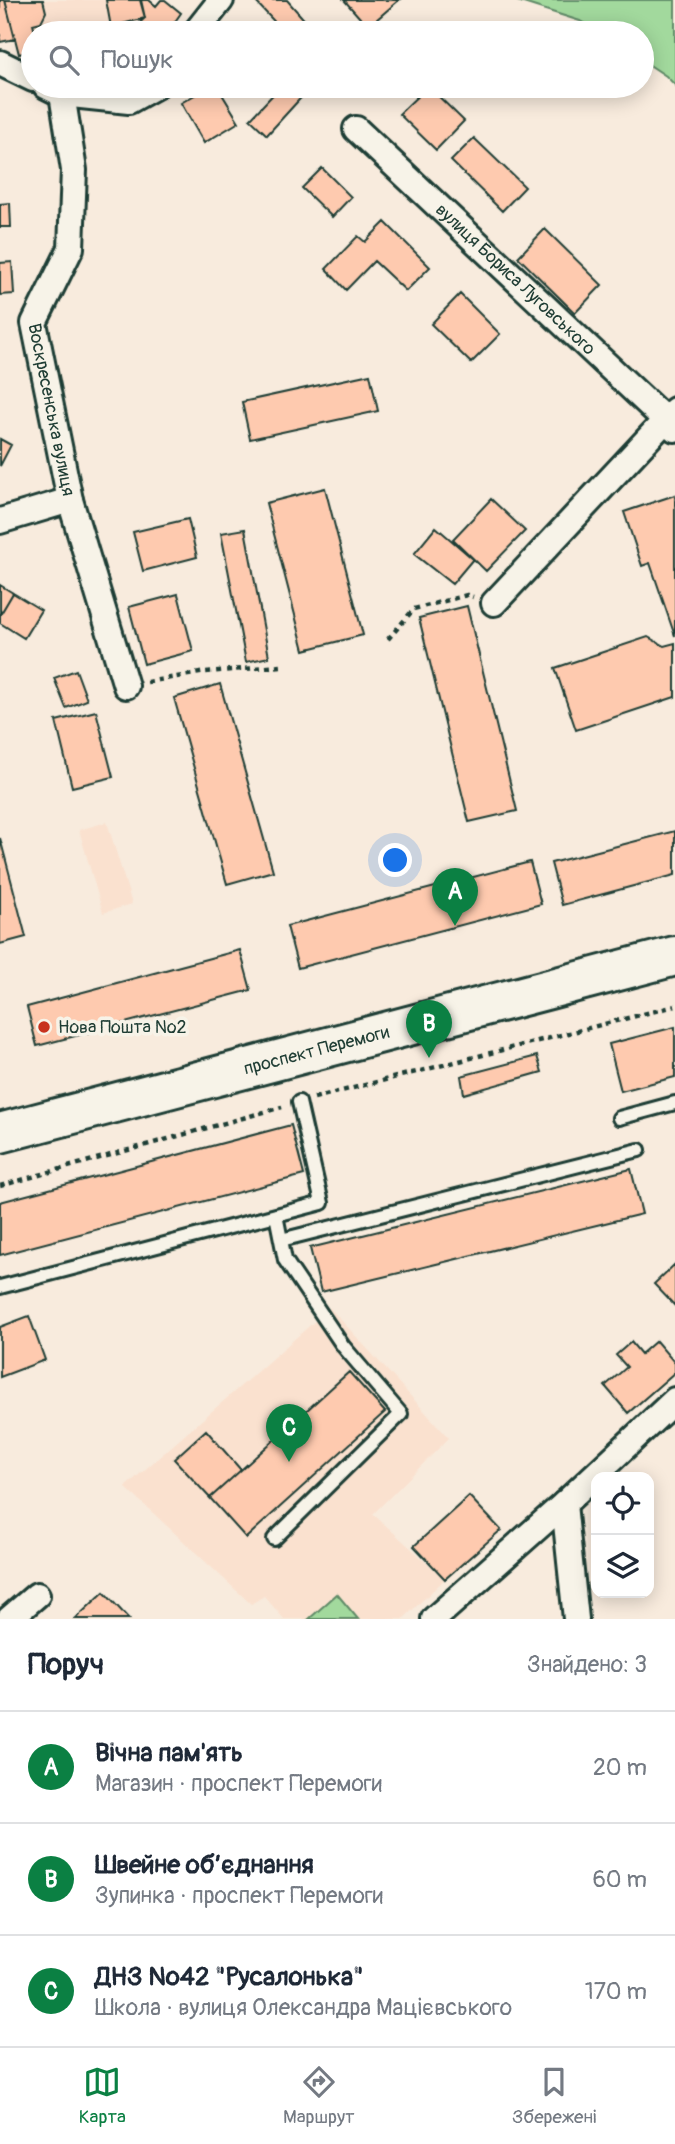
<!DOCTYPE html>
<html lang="uk">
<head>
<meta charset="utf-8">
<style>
  :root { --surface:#fff; --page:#f6f6f7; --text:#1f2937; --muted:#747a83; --line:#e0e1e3; --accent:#0b8043 }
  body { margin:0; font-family:Pangolin,sans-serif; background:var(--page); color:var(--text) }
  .controls { position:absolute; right:21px; bottom:21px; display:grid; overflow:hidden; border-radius:14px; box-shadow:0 4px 18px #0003 }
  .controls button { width:63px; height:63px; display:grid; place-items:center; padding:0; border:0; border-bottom:2px solid var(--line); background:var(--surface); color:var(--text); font:35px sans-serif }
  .you { position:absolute; left:396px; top:861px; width:24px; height:24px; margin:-18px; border:5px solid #fff; border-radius:50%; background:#1a73e8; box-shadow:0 0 0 10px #1a73e833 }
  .badge { display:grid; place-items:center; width:46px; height:46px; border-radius:50%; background:var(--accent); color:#fff; font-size:23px; font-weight:700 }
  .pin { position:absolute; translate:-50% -58px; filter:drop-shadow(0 2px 4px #0008) }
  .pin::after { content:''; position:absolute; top:37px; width:24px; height:21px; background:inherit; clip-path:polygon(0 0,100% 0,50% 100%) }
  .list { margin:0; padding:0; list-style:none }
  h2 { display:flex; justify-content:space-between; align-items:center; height:91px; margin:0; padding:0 28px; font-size:30px }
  h2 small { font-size:23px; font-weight:400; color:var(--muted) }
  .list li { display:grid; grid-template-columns:46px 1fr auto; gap:21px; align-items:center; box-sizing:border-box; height:112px; padding:0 28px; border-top:2px solid var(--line) }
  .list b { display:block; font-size:26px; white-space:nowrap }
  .list p { margin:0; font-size:23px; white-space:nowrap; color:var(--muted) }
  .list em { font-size:23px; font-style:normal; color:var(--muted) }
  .icon { flex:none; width:38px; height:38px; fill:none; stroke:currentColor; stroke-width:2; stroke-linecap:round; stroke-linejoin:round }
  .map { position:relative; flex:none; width:675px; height:1619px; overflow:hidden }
  .search { position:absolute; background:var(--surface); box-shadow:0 4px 18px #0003; left:21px; right:21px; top:21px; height:77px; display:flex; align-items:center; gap:18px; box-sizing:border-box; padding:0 24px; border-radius:38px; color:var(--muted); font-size:26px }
  .sheet { height:427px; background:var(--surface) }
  nav { display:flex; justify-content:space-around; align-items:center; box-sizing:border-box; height:98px; border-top:2px solid var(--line); background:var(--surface); font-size:19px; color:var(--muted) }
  nav a { display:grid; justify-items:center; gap:4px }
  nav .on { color:var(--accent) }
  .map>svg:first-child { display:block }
  .built { fill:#fae1cf }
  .green { fill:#a2d99d; stroke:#608b68; stroke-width:2 }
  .building { fill:#fecaaf; stroke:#1f3d34; stroke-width:2 }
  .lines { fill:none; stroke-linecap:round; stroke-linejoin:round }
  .lane-casing { stroke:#1f3d34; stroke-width:18 }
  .street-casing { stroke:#1f3d34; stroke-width:30 }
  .primary-casing { stroke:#1f3d34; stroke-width:44 }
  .path { stroke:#1f3d34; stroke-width:4.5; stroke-dasharray:5 5; stroke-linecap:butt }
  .lane { stroke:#f7f3e8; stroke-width:12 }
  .street { stroke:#f7f3e8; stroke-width:24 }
  .primary { stroke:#f7f3e8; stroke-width:38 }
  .poi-dot { fill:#c8321e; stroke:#f7f3e8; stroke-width:2.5 }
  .labels { text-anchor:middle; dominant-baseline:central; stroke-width:7; stroke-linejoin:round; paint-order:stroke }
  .street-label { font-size:18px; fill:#1f3d34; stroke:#f7f3e8 }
  .poi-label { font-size:18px; fill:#1f3d34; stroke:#f7f3e8; text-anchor:start }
</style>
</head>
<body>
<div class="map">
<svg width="675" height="1619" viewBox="0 0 675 1619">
  <rect width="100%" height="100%" fill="#f8ebdd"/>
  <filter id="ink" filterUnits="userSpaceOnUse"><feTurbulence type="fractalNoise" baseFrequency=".0143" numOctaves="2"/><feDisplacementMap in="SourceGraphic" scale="14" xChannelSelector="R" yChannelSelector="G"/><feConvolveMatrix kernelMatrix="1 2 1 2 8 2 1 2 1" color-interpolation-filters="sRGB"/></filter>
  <g filter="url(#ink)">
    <!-- built -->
    <path class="built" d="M5 0H140L145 18 129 33H33V61L19 54Z
      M107 822 132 904 103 913 79 830Z
      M330 1308 449 1438 373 1514 445 1579 403 1619H284L264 1596 251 1604 125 1487Z"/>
    <!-- green -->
    <path class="green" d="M514 0H675V85L666 76 642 60V33H600L580 21Z
      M337 1594 358 1619H309Z"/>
    <!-- building -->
    <path class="building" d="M0 0H5L15 39 0 42Z
      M5 0H43L46 12 41 22 33 24 35 33H33V51L19 54Z
      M106 0H140L145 18 111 27Z
      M141 0H149L156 6 161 0H165L181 13 167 33H129L145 18Z
      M254 0H287L316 33H285Z
      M344 0H399L368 27Z
      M210 86H217L239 122 204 143 181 103Z
      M281 86H303L308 90 267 135 250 119Z
      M428 86 464 121 436 150 399 114Z
      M474 138 525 187 502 211 451 161Z
      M322 168 351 197 332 217 302 188Z
      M10 203 11 227H0V204Z
      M385 222 430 267 406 291 374 261 346 290 326 269 358 236 365 242Z
      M545 229 602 285 575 313 518 257Z
      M12 262 14 294 0 295V263Z
      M460 294 500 334 471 363 431 324Z
      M370 374 378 411 250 439 242 402Z
      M0 439 11 445 0 466Z
      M325 488 363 635 304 650 266 503Z
      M675 495V636L650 563 642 566 624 512Z
      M491 499 525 531 486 571 453 539Z
      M188 519 197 557 143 571 133 532Z
      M436 527 473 559 452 584 414 554Z
      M245 529 269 657 246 662 221 533Z
      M0 585 13 593 0 615Z
      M13 593 41 610 24 638 0 623V615Z
      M178 594 193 651 144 664 129 607Z
      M467 606 517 811 469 822 419 618Z
      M648 637 664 646 675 643V697L576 730 555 668Z
      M76 670 87 700 66 708 54 678Z
      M220 684 273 871 227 884 174 698Z
      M96 711 113 777 72 787 56 721Z
      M675 831V875L562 905 551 863Z
      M0 838 26 937 0 944Z
      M530 862 541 904 298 968 287 926Z
      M240 950 251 990 37 1046 27 1007Z
      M675 1027V1077L621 1091 609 1044Z
      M537 1056 542 1072 464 1094 461 1076Z
      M291 1125 304 1175 0 1255V1202Z
      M631 1169 642 1214 321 1292 310 1248Z
      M675 1264V1306L654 1284Z
      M29 1316 45 1360 0 1377V1327Z
      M656 1341 675 1363V1372L628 1413 605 1386 627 1367 616 1355 631 1342 641 1354Z
      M349 1372 385 1412 246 1538 210 1498Z
      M206 1430 241 1470 210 1498 174 1459Z
      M469 1496 501 1530 445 1579 414 1546Z
      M104 1592 129 1619H75Z"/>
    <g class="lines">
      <defs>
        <path id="lane" d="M619 1118 675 1103
          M281 1240 639 1150
          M0 1287 322 1203 299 1102
          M274 1539 401 1414 343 1346 285 1260 276 1215"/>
        <g id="street">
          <path d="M195 33 221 0"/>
          <path d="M0 63 33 79"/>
          <path d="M46 86 62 94 129 101 156 86"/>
          <path id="s1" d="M62 94 74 170 71 248 34 323 70 500 126 686"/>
          <path id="s2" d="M356 129 675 429"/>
          <path d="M0 521 70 500"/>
          <path d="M494 603 675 410"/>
          <path d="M564 1504 576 1619"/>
          <path d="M9 1619 37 1595"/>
          <path d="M434 1619 564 1504 675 1400"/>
        </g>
        <g id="primary">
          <path id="s3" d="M0 1133 675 956"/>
        </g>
      </defs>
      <!-- lane casing -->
      <use href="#lane" class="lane-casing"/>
      <!-- street casing -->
      <use href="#street" class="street-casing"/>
      <!-- primary casing -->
      <use href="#primary" class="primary-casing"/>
      <!-- path -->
      <path class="path" d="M388 639 414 609 467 595 473 597
        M147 682 206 672 281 666
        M314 1098 675 1006
        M0 1186 282 1107"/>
      <!-- lane -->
      <use href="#lane" class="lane"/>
      <!-- street -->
      <use href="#street" class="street"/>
      <!-- primary -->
      <use href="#primary" class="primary"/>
    </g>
  </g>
  <!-- markers -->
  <circle class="poi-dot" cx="44" cy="1027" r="7"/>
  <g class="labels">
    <!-- street labels -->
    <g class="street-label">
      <text stroke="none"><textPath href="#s2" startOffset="219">вулиця Бориса Луговського</textPath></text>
      <text stroke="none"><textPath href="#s1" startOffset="327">Воскресенська вулиця</textPath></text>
      <text stroke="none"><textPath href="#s3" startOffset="327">проспект Перемоги</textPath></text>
    </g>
    <!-- poi labels -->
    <g class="poi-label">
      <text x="58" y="1027">Нова Пошта №2</text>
    </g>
  </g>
</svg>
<div class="controls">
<button><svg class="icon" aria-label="locate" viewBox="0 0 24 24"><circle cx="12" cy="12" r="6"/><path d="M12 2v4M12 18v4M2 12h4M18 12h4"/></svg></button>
<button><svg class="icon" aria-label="layers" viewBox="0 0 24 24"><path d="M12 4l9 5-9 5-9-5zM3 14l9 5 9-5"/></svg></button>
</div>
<div class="you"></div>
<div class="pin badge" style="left:455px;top:926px">A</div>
<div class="pin badge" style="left:429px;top:1058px">B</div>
<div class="pin badge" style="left:289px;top:1462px">C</div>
<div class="search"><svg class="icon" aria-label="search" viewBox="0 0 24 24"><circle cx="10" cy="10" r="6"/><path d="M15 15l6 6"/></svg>Пошук</div>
</div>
<section class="sheet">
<h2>Поруч<small>Знайдено: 3</small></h2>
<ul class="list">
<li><span class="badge">A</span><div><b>Вічна пам'ять</b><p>Магазин · проспект Перемоги</p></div><em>20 m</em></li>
<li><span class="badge">B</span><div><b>Швейне об’єднання</b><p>Зупинка · проспект Перемоги</p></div><em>60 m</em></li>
<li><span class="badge">C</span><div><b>ДНЗ №42 &quot;Русалонька&quot;</b><p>Школа · вулиця Олександра Мацієвського</p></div><em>170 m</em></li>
</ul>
</section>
<nav>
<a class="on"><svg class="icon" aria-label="map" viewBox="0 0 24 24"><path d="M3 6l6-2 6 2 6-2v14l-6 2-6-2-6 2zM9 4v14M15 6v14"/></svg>Карта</a>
<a><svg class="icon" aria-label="directions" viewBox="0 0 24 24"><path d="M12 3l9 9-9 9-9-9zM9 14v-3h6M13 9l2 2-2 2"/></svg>Маршрут</a>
<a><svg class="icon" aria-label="saved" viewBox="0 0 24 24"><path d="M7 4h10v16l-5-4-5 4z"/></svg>Збережені</a>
</nav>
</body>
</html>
